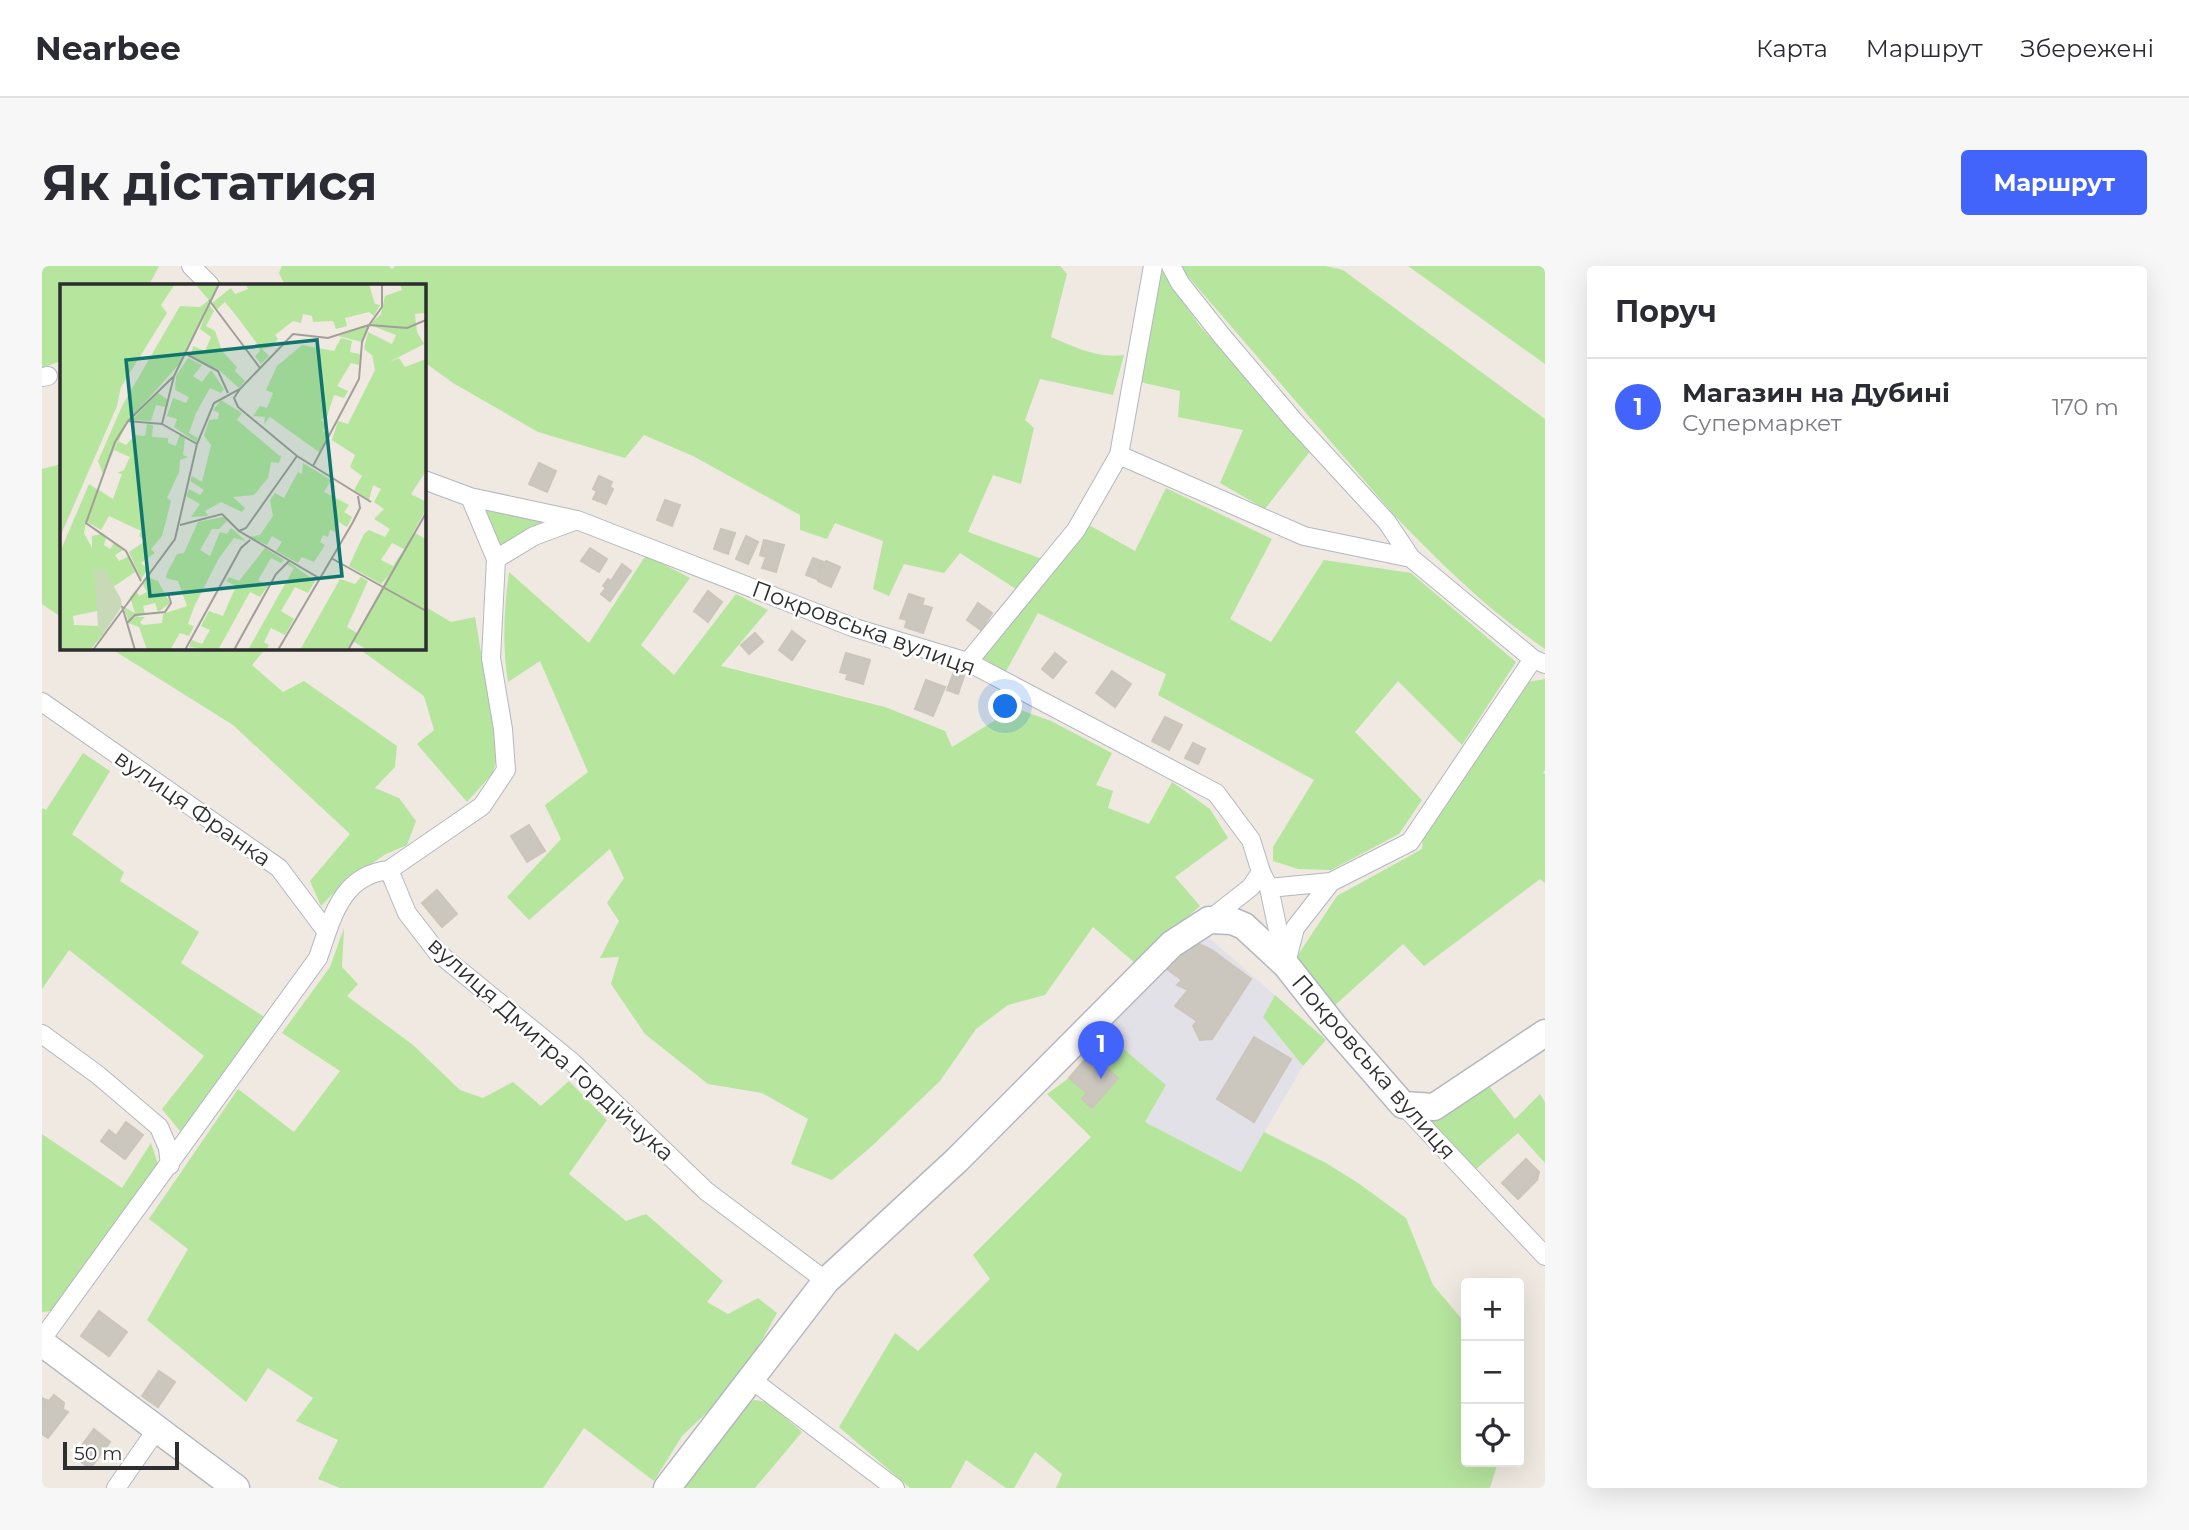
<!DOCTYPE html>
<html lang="uk">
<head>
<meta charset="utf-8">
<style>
  :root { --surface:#fff; --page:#f7f7f7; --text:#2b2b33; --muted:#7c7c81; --line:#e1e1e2; --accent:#4264fb }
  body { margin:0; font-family:Montserrat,sans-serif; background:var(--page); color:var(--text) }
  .controls { position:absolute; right:21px; bottom:21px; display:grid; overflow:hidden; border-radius:7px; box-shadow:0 7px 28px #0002 }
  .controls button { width:63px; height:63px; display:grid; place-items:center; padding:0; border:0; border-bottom:2px solid var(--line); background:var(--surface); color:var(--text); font:35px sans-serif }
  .scale { position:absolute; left:21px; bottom:18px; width:116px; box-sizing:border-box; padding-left:7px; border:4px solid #2e2e2e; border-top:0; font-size:19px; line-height:24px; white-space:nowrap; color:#2e2e2e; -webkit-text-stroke:5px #fff; paint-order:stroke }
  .you { position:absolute; left:964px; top:441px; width:24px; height:24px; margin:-18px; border:5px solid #fff; border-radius:50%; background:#1a73e8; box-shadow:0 0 0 10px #1a73e833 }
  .badge { display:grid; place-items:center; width:46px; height:46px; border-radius:50%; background:var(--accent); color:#fff; font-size:23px; font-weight:700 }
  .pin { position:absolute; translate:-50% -58px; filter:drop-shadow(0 2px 4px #0008) }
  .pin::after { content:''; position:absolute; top:37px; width:24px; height:21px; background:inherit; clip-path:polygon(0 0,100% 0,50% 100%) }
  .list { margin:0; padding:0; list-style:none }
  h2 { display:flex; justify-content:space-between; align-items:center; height:91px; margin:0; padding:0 28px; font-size:30px }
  h2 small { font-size:23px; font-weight:400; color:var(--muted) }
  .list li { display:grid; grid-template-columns:46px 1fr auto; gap:21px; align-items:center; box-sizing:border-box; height:98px; padding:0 28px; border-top:2px solid var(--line) }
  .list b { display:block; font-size:26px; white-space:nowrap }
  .list p { margin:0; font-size:23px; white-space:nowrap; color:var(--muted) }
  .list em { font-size:23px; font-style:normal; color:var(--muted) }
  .icon { flex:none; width:38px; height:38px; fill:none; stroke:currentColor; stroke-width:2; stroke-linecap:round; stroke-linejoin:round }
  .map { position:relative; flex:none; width:1503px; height:1222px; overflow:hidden; border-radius:7px }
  header { display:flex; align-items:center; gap:42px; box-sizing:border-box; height:98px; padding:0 35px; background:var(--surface); border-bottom:2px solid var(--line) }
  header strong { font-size:33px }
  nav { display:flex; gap:38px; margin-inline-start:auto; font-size:24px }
  .intro { display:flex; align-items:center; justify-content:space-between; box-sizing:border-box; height:168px; padding:0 42px }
  h1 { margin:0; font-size:49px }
  .button { padding:18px 32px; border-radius:7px; background:var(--accent); color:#fff; font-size:24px; font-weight:700 }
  main { display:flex; gap:42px; padding:0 42px }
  aside { flex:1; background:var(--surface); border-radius:7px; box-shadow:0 7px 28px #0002 }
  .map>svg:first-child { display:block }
  .industrial { fill:#e3e1e8 }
  .green { fill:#b6e59e }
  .building { fill:#cbc7bf; stroke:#cbc5ba; stroke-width:2 }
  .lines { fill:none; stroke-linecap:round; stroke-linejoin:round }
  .street-casing { stroke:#b4b7c1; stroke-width:20 }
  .secondary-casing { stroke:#b4b7c1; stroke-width:29 }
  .street { stroke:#fff; stroke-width:18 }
  .secondary { stroke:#fff; stroke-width:26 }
  .labels { text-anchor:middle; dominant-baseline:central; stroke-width:5; stroke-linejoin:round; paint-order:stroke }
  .street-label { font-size:23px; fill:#2e2e2e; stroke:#fff }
  .inset-road { fill:none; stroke:#a29e99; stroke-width:2 }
  .view { fill:#0f766e; fill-opacity:0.15; stroke:#0f766e; stroke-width:3.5 }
  .inset-edge { fill:none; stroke:#2e2e2e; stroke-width:3.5 }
</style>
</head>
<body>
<header>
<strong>Nearbee</strong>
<nav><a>Карта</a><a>Маршрут</a><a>Збережені</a></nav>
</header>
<div class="intro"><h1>Як дістатися</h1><a class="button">Маршрут</a></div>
<main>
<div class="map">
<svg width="1503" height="1222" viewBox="0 0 1503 1222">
  <rect width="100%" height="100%" fill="#efe9e1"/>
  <!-- industrial -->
  <path class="industrial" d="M1165 670 1233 729 1221 751 1261 800 1199 906 1103 856 1124 819 1063 767 1130 685Z"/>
  <!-- green -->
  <path class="green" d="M0 0H117L107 19H19V95L0 102Z
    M240 0H347L350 3 353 0H1018L1025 8 1009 71C1033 81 1056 93 1082 89L1071 129 998 113 983 154 992 162 979 218 951 209 926 266 1003 294 974 323 918 287 902 307 862 298 847 330 831 323 841 275 793 257 785 273 758 264V249L651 190 602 169 583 192 496 166 411 117 382 96V19H243L237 7Z
    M1137 0H1284L1301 4 1503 153V383C1447 345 1400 299 1353 250Z
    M1366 0H1503V98Z
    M1118 2 1157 59 1269 184 1223 243 1178 217 1201 164 1136 151 1138 125 1098 116Z
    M19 198V351L0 338V203Z
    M1124 222 1230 273 1188 353 1229 376 1282 294 1369 307 1474 396 1420 479 1356 415 1313 466 1380 534 1357 568 1289 604 1256 603 1231 595V581L1272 514 1116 429 1124 408 996 347 963 407 941 392 1047 259 1093 285Z
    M437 238 520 254 456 286Z
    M604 289 648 312 599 379 632 409 694 328 726 344 679 400 843 441 903 465 910 481 973 442 1009 455 1070 487 1054 519 1071 525 1066 542 1107 558 1130 516 1168 543 1186 572 1133 611 1158 640 1093 697 1051 661 1003 729 966 739 934 763 898 815 830 880 790 914 749 898 766 853 720 827 666 818 603 768 569 718 577 691 558 692 577 655 565 637 582 612 568 583 487 654 465 631 519 573 503 539 546 506 498 395 466 416C460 379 462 343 467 306L547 377Z
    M382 340 409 356 433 351 456 487 451 507 425 536 375 478 392 464 382 430 316 382H382Z
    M68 382H224L210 399 241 426 262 415 355 480 353 501 333 522 357 532 374 555 365 579 344 588 302 616 279 640 268 615 308 568 191 459Z
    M1503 413V504L1501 507 1503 508V617L1498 613 1382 700 1361 678 1292 740 1252 695 1295 630 1380 583 1381 568 1485 416Z
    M41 487 68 505 30 568 82 606 78 615 157 666 139 697 224 752 161 843 138 865 120 843 162 790 27 684 0 723V542L4 544Z
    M302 662 300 701 316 718 305 730 371 779 418 824 441 832 471 816 499 840 527 815 565 854 527 908 584 955 604 948 681 1015 665 1036 686 1048 716 1032 735 1047 697 1116 640 1170 612 1215 542 1162 501 1222H298L276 1213 296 1174 254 1155 271 1132 226 1102 204 1136 105 1054 146 983 107 953 196 823 252 866 298 805 240 767 288 701Z
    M1233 729 1284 774 1261 800 1221 751Z
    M1063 767 1124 819 1103 856 1199 906 1222 866 1284 897 1316 917 1364 952 1391 1019 1424 1058V1196H1456L1448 1222H1014L1020 1208 993 1186 972 1222H964L924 1194 909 1222H868L797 1161 853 1067 876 1085 948 1013 931 989 1049 871 1005 828 1027 812 1045 827 1040 833 1051 842 1076 812 1048 788Z
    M1443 815 1473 853 1498 828 1503 836V897L1476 867 1433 904 1387 853Z
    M0 868 80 922 109 877 117 901 9 1045 0 1046Z
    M713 1134 725 1136 760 1166 713 1222H635L701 1138Z"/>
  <!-- building -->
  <path class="building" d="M497 197 514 205 505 226 487 218Z
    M557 210 570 216 568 221 571 223 564 238 551 233 555 225 551 223Z
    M623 234 638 239 630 260 615 254Z
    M679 263 693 267 686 288 672 283Z
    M704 270 716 276 706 298 694 293Z
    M722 274 742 279 734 306 720 302 724 291 718 289Z
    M548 282 565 293 557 306 539 295Z
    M771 292 782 296 775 313 764 309Z
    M784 295 798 301 789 321 776 315Z
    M580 298 589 305 568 335 559 328 564 322 561 320 566 313 569 315Z
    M666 325 680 336 666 356 652 345Z
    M867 328 882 333 880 339 890 342 881 367 863 361 865 354 858 352Z
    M936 337 950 347 939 364 925 354Z
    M750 365 763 375 750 394 737 384Z
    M713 367 721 376 707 388 699 379Z
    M804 387 828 394 821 418 804 413 806 408 798 406Z
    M1013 387 1024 396 1011 412 1000 403Z
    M1070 405 1089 418 1073 441 1054 427Z
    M912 406 922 410 916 428 905 424Z
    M884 414 903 421 891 450 873 443Z
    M1123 451 1140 459 1127 484 1110 475Z
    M1151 477 1163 483 1156 498 1143 492Z
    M487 559 503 585 485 596 469 570Z
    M395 624 415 648 400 661 380 637Z
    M1157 678 1170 684 1209 713 1170 773 1158 774 1151 760 1155 755 1133 740 1146 724 1135 719 1140 714 1119 699 1133 687Z
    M1212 771 1249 793 1212 856 1175 833Z
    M1048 788 1076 812 1050 842 1040 833 1045 827 1027 812Z
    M84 856 101 869 83 893 59 875 67 864 74 870Z
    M1484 893 1497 906 1495 914 1476 933 1460 917Z
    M57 1045 85 1066 67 1090 39 1070Z
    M117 1105 133 1116 116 1141 100 1130Z
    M12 1129 22 1137 21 1143 26 1146 6 1172 0 1168V1132L7 1135Z
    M52 1163 68 1176 48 1203 32 1190Z"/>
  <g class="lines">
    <defs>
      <path id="street" d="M149 0 168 19
        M1111 0 1077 189 1262 270 1369 292 1491 393 1503 398
        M1129 0 1138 17 1180 70 1252 155 1345 256 1369 292
        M0 111 6 110
        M382 214 428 231 535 254 813 362 926 396 1174 527 1209 574 1219 606 1227 622 1243 697
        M428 231 454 293 449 392 461 463 464 504 440 540 347 604 365 647 395 686 530 796 664 925 784 1015
        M454 293 492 270 535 254
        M926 396 1034 264 1077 189
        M0 436 237 602 285 666
        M1227 622 1289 616 1368 576 1491 393
        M1167 654 1209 621 1219 606
        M1245 693 1253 662 1289 616
        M0 768 56 809 117 861 126 882 128 899
        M1361 839 1503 990
        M0 1073 276 692C290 652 299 609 347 604
        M710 1114 853 1222
        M74 1222 115 1163"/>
      <path id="secondary" d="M0 1077 194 1222
        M625 1222 784 1015 915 894 1130 678 1167 654 1190 655 1202 660 1244 699 1292 760 1361 839 1392 841 1503 767"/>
    </defs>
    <!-- street casing -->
    <use href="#street" class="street-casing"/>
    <!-- secondary casing -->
    <use href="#secondary" class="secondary-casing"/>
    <!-- street -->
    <use href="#street" class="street"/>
    <!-- secondary -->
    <use href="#secondary" class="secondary"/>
  </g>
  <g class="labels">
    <!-- street labels -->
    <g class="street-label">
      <text transform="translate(822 362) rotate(20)">Покровська вулиця</text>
      <text transform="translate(151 542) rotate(35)">вулиця Франка</text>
      <text transform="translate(509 783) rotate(42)">вулиця Дмитра Гордійчука</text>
      <text transform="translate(1332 801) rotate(49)">Покровська вулиця</text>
    </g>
  </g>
  <!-- overview -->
  <g transform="translate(18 18)">
    <rect width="366" height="366" fill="#efe9e1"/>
    <path d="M0 0H115L101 21 107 29 61 103 57 122 0 253ZM135 0H159L122 77 68 137 43 190 38 177 63 120 120 22 140 23 149 16ZM186 0H309L315 20 320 21 314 32 309 28 285 34 287 42 276 45 273 37 253 38 252 32 243 30 241 39 233 37 215 51 218 55 211 63 202 65 209 72 201 80 195 72 200 67 198 61 178 34 165 18 157 25 152 19 171 4 175 10 188 5ZM340 0 366 1V29L355 30 357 48 364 60 329 78 339 74 345 83 366 75V187L351 210 366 218V225L350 255 355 249 366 255V366H307L293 357 286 366H240L280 295 295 300 301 293 308 297 287 343 297 349 328 292 321 300 289 282 304 250 309 246 325 253 330 245 314 235 324 225 314 218 321 205 313 201 309 216 294 206 302 192 290 183 295 171 272 156 278 137 288 140 315 86 312 71 304 65 308 48 332 60 336 51 310 41 302 58 278 52 309 41 321 30 325 12 342 6ZM332 259 344 265 333 282 321 276ZM149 21 154 27 146 42 155 47 162 67 177 83 175 87 185 97 179 104 159 86 131 72 133 62 145 67 151 53 140 45ZM281 54 292 57 290 68 300 70 299 81 291 79 277 102 288 107 284 114 274 111 267 133 260 136 267 139 263 147 271 150 259 168 210 133 204 140 205 133 193 132 200 122 207 124 213 109 206 106 217 82 242 61 274 67ZM128 74 142 81 133 92 142 98 151 86 164 105 161 109 150 104 136 129 129 149 138 154 136 158 114 143 117 135 107 132 113 114 126 119 129 113 115 106 116 92ZM98 109 108 116 105 123 96 121 91 137 72 136ZM161 116 182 129 177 136 221 173 219 179 211 178 208 194 194 211 173 213 185 224 182 228 161 218 145 227 148 232 131 233 140 220 126 212 129 205 140 211 144 206 130 197 132 192 142 198 151 161 144 152 149 136 158 135 159 129 153 126ZM87 140 93 141 92 153 108 154V159L116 162 120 149 125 154 123 171 128 173 120 176 119 188 107 214 111 217 102 252 91 265 95 269 81 279 88 285 81 295 69 268 85 257 79 252 81 247 49 232 41 246 27 238V234L24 249 32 264V252L41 250 46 254 44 261 50 265 54 259 63 266 55 271 59 277 69 272 75 288 53 303 44 286 37 327 13 332 14 341 38 342 44 349 30 366H0V268L29 200 53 215 62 190 57 189 64 186 70 173 54 166 58 157 66 161 75 151 85 152ZM243 179 271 196 264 208 289 221 284 228 292 233 287 243 279 238 276 248 270 246 268 253 263 251 260 258 265 261 254 278 242 273 238 279 216 267 222 258 212 252 207 261 189 253 200 251 213 232 210 216 215 209 224 214 238 188 242 190ZM163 233 168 236 159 245H152L140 266 150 272 160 248 167 250 171 244 186 257 174 254 159 274 134 323 128 340 134 342 129 352 120 349 110 366H87L79 343 68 339 74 333H85L80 338 83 341 102 339 103 330 127 322 118 297 106 294 107 289 117 270 124 269 138 238ZM205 264 224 276 221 279 211 274 198 296 208 302 200 313 190 308 158 366 129 363 132 356 142 360 150 346 141 342 149 327 163 332 176 302 166 297 169 293 179 297ZM230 279 255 297 248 309 235 303 221 327 234 335 225 351 211 344 204 358 209 361 206 366H188L234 284 226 280ZM87 293 98 297 110 319 98 328 95 319 83 322 85 330 68 336 64 323 75 329 70 313 76 306 79 312 87 308 82 298Z" fill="#b6e59e" fill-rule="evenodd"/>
    <path d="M34 285H44L61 315 62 322 44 349 38 342Z" fill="#c8d9b8"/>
    <path class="inset-road" d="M149 16 200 84M309 41 347 44 366 36M128 71 158 87 168 109M180 105 174 114 178 123 237 172 311 218M68 137 113 93M102 140 137 160M253 182 299 95 302 58 309 41M120 241 162 230 179 247 186 244 237 172M179 247 259 294M271 274 366 327M81 297 66 267 26 239 55 158 68 137 102 140 114 92 159 0M62 322 75 366M67 339 75 331 105 328 111 319 108 309M33 366 115 255 137 160 154 119 180 105 233 50 268 54 309 41 322 23V0M125 366 181 264 190 256M174 366 216 290 229 277M218 366 293 238 300 224 298 212M288 366 366 229"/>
    <path class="view" d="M257 56 282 292 90 312 66 76Z"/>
    <rect width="366" height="366" class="inset-edge"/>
  </g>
</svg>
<div class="controls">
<button>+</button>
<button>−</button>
<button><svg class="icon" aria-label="locate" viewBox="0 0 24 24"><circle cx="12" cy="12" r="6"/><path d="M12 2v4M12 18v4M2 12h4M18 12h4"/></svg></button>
</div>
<div class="scale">50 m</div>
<div class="you"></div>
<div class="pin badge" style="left:1059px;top:813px">1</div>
</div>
<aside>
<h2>Поруч<small></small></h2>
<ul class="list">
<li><span class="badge">1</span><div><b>Магазин на Дубині</b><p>Супермаркет</p></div><em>170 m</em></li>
</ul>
</aside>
</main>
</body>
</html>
